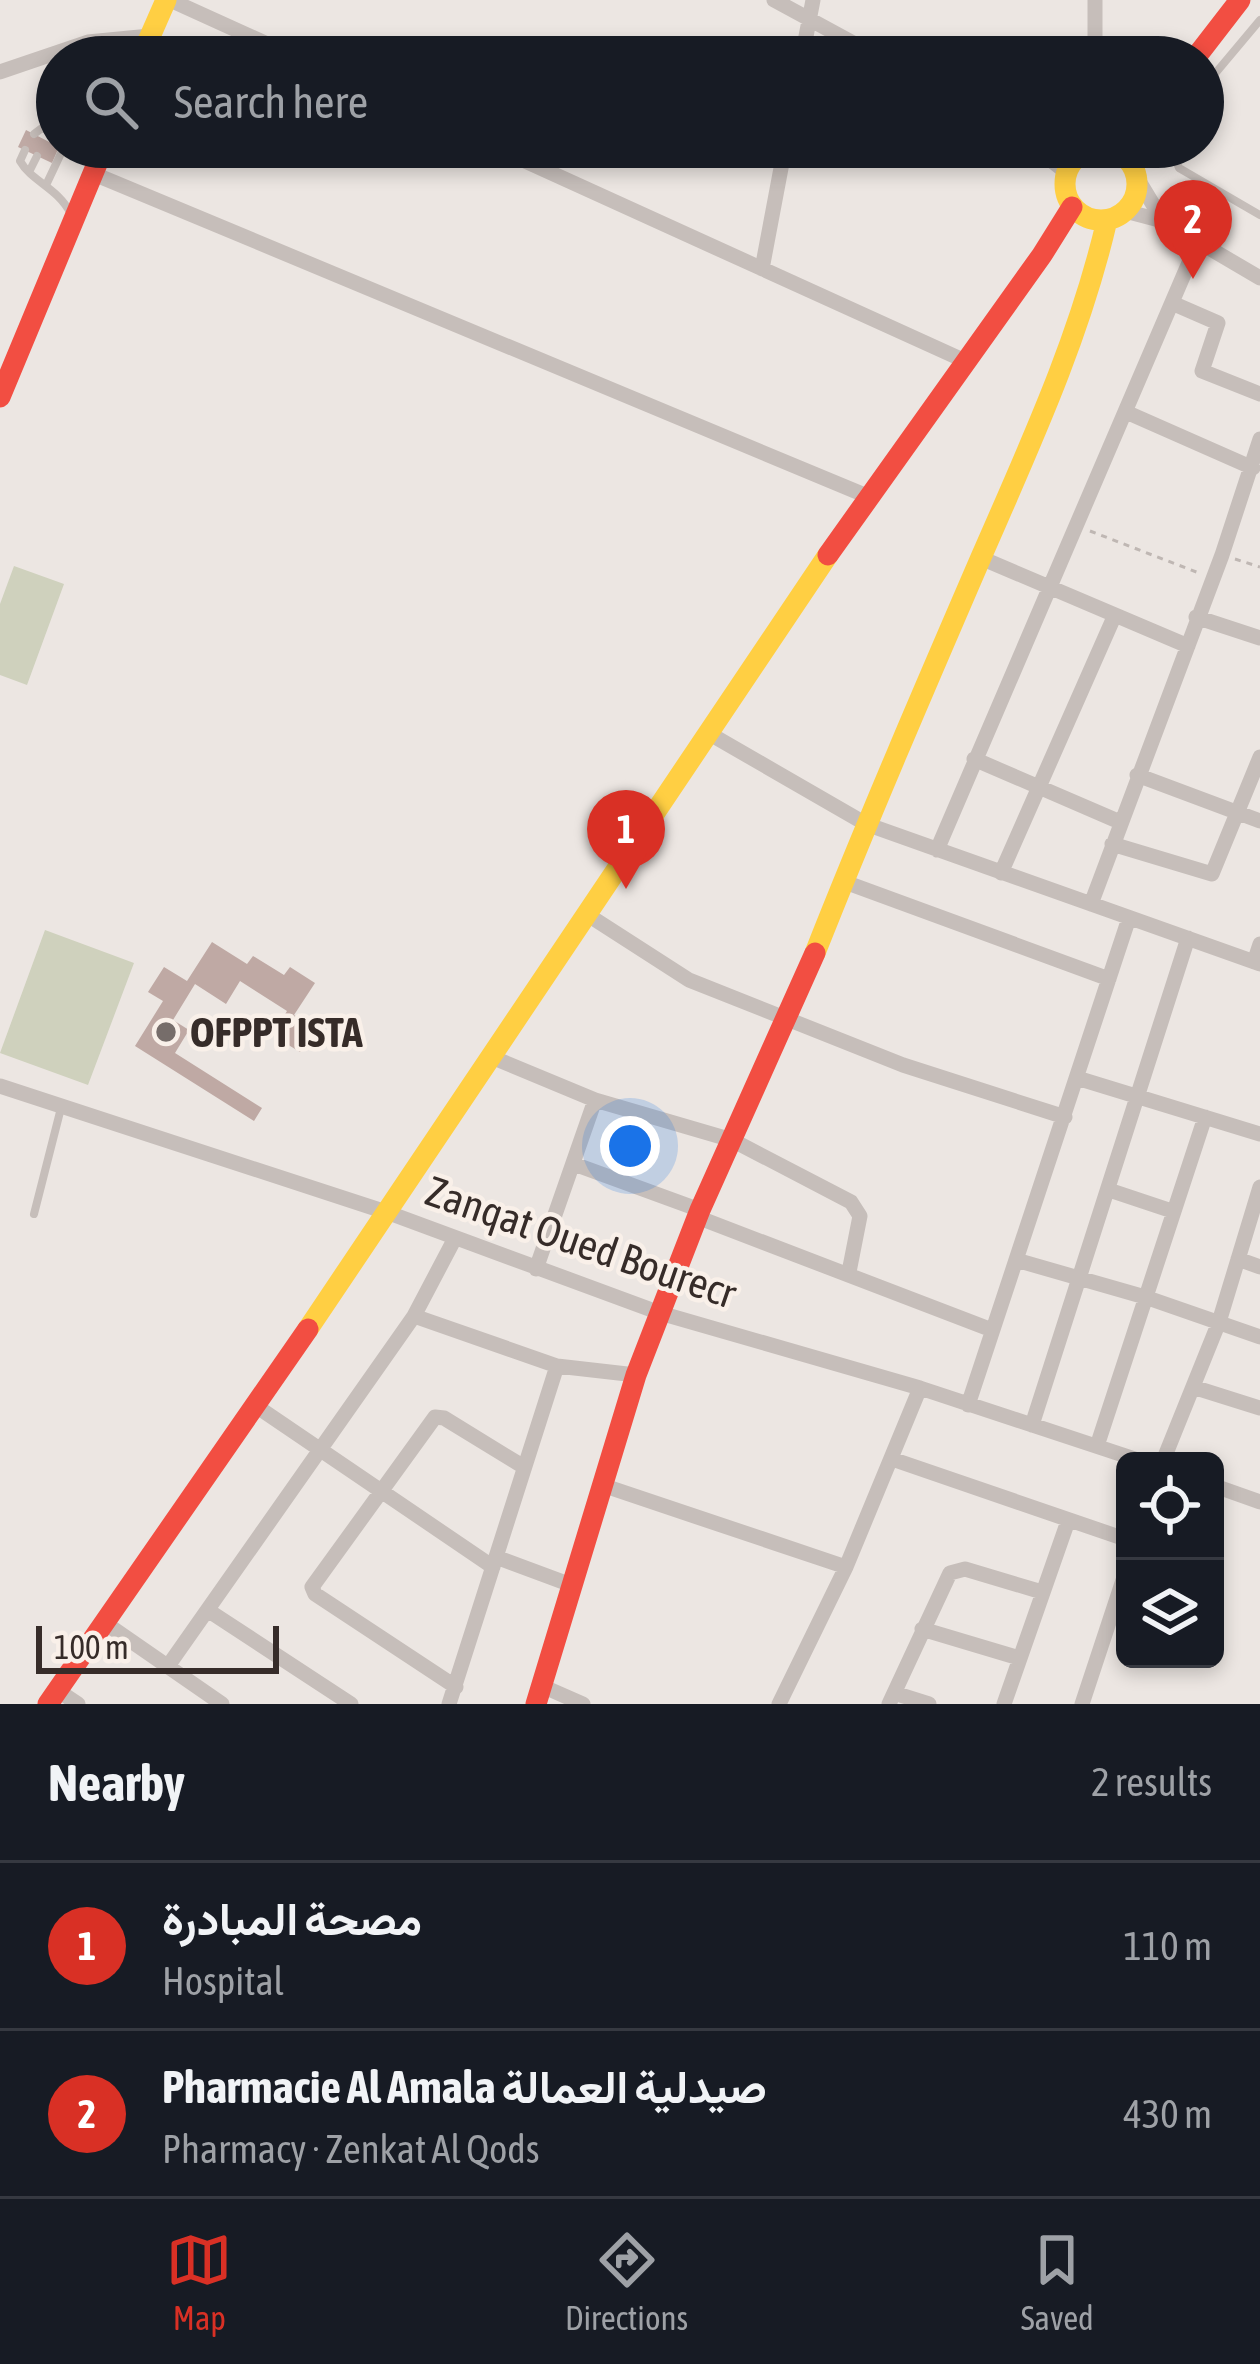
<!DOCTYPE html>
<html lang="en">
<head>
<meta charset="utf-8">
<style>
  :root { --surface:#171b24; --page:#242831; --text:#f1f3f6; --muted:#9ea1a6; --line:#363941; --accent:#d93025 }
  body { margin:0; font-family:"Asap Condensed",Vazirmatn,sans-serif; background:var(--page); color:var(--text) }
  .controls { position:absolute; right:36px; bottom:36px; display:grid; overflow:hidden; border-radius:18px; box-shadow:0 6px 18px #0003 }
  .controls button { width:108px; height:108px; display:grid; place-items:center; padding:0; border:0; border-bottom:3px solid var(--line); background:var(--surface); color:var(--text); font:60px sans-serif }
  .scale { position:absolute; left:36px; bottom:30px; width:243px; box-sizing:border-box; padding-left:12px; border:6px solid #362c29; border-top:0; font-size:33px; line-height:42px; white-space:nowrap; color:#362c29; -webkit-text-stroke:9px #f9f0e9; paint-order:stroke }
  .you { position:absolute; left:630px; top:1146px; width:42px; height:42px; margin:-30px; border:9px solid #fff; border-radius:50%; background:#1a73e8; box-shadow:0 0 0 18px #1a73e833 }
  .badge { display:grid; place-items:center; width:78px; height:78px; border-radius:50%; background:var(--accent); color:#fff; font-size:39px; font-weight:700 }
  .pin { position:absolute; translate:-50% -99px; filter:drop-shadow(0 3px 6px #0008) }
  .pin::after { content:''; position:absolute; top:63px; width:42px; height:36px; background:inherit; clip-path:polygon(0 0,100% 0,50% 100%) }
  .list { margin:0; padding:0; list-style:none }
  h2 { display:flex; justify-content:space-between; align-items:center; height:156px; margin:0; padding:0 48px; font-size:51px }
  h2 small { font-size:39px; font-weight:400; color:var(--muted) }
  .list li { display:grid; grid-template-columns:78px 1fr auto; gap:36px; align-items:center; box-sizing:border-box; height:168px; padding:0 48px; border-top:3px solid var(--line) }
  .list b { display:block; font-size:45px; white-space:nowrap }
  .list p { margin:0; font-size:39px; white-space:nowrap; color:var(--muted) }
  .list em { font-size:39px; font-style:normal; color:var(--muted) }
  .icon { flex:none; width:66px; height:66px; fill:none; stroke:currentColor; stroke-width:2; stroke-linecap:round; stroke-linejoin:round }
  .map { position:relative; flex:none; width:1260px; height:1704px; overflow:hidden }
  .search { position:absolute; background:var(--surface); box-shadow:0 6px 18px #0003; left:36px; right:36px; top:36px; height:132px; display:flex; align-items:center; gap:30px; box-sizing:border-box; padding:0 42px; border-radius:66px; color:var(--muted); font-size:45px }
  .sheet { height:492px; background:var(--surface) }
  nav { display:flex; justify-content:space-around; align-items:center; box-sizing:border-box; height:168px; border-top:3px solid var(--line); background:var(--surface); font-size:33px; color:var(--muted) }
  nav a { display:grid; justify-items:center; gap:6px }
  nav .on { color:var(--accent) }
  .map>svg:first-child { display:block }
  .green { fill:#cfd1bd }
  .building { fill:#bfa9a4 }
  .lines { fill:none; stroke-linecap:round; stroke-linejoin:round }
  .path { stroke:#bfb7b3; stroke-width:3; stroke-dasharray:6 6; stroke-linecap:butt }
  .lane { stroke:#c6beba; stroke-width:8 }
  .street { stroke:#c6beba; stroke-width:15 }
  .slow { stroke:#ffcf43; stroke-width:21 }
  .jam { stroke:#f24e42; stroke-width:21 }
  .poi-dot { fill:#766d6a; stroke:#f9f0e9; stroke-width:4.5 }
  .labels { text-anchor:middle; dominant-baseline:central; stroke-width:9; stroke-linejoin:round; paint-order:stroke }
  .poi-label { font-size:42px; font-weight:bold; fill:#362c29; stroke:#f9f0e9; text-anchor:start }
  .street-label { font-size:42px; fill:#362c29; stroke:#f9f0e9 }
</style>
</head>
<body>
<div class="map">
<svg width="1260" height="1704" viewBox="0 0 1260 1704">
  <rect width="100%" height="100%" fill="#ece6e2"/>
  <!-- green -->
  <path class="green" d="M14 566 64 584 27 685 0 675V604Z
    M45 930 134 963 88 1085 0 1053Z"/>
  <!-- building -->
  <path class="building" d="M26 130 59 147 52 163 18 147Z
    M212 942 247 964 253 956 284 975 290 967 315 983 294 1015 315 1028 300 1052 272 1035 287 1011 240 981 226 1004 195 984 173 1020 189 1030 175 1053 262 1108 254 1121 135 1046 163 1001 148 992 164 967 187 981Z"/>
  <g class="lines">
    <!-- path -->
    <path class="path" d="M1090 531 1199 573
      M1235 559 1260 567"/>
    <!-- lane -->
    <path class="lane" d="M1203 88 1260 20
      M34 134 42 128 57 134
      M1170 147 1179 168 1260 215
      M25 150 20 161C32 182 57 187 71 214
      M29 172 37 156
      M47 183 64 147
      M34 1214 61 1108"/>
    <!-- street -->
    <path class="street" d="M170 0 296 57
      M774 0 879 57
      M802 57 813 0
      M1095 57V0
      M0 72 88 42 150 36
      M494 147 963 360
      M1034 147 1066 172
      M1063 147 1081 153
      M1110 147V149
      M1092 148V147
      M94 174 867 496
      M1137 178 1163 221
      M1125 211 1163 221 1260 278
      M762 269 785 147
      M1172 303 1218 323 1202 371 1260 394
      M1126 412 1253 468
      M981 558 1188 646
      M1196 617 1260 638
      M710 734 866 824 1260 964
      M974 759 1120 822
      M1137 775 1260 821
      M1112 844 1212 874 1260 757
      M937 850 1197 244
      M1001 873 1114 617
      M842 881 1109 979
      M1091 904 1222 555 1260 439
      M588 915 689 980 903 1065 1065 1117
      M1254 962 1260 944
      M494 1058 595 1100 732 1140 851 1202 860 1216 849 1272
      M1077 1078 1260 1134
      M0 1086 389 1213 660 1313 920 1388 1141 1461
      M574 1164 700 1210
      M1109 1190 1172 1211
      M697 1217 992 1330
      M1238 1259 1260 1267
      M1016 1260 1145 1297 1260 1337
      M536 1269 595 1100
      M414 1316 557 1366 636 1375
      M1193 1387 1260 1408
      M968 1405 1129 918
      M256 1406 493 1567
      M1032 1425 1188 938
      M1097 1446 1205 1117
      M892 1459 1125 1539
      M1163 1461 1219 1322 1260 1187
      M602 1485 846 1567
      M1215 1486 1260 1502
      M496 1557 574 1586
      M209 1611 351 1704
      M105 1623 222 1704
      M922 1629 1019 1658
      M168 1666 414 1316 454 1240
      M542 1686 583 1704
      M456 1687 315 1594 312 1587 435 1417 444 1418 524 1467
      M57 1690 78 1704
      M894 1693 929 1704
      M449 1704 557 1366
      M779 1704 846 1567 920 1388
      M889 1704 950 1573 965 1569 1042 1592
      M1004 1704 1068 1521
      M1082 1704 1125 1574"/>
    <!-- slow -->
    <path class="slow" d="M141 57 166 0
      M1065 184a36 36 0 1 1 72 0a36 36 0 1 1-72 0Z
      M815 953C868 819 925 687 982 555 1030 445 1080 337 1107 220
      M308 1329 828 555"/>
    <!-- jam -->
    <path class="jam" d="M1196 57 1240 0
      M0 397 104 147
      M828 555 1042 255 1072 207
      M48 1704 308 1329
      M536 1704 636 1375 700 1210 815 953"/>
  </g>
  <!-- markers -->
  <circle class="poi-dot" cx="166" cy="1032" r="12"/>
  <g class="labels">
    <!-- poi labels -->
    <g class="poi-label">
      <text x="190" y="1032">OFPPT ISTA</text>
    </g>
    <!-- street labels -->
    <g class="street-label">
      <text transform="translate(581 1242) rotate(19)">Zanqat Oued Bourecr</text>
    </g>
  </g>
</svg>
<div class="controls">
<button><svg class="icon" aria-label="locate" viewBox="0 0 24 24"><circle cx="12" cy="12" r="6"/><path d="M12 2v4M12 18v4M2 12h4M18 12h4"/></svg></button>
<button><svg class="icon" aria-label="layers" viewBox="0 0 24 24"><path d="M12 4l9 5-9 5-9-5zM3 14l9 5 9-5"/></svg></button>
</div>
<div class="scale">100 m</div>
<div class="you"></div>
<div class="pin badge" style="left:626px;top:889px">1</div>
<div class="pin badge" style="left:1193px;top:279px">2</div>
<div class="search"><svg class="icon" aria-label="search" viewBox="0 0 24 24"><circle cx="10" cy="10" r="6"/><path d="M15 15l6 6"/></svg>Search here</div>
</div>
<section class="sheet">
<h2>Nearby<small>2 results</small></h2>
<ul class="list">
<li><span class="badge">1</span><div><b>مصحة المبادرة</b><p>Hospital</p></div><em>110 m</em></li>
<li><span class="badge">2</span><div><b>Pharmacie Al Amala صيدلية العمالة</b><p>Pharmacy · Zenkat Al Qods</p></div><em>430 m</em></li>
</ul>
</section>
<nav>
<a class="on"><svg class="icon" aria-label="map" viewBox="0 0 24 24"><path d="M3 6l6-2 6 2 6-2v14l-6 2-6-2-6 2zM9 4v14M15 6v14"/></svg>Map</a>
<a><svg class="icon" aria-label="directions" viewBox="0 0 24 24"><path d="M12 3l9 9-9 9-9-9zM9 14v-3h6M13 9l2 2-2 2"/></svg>Directions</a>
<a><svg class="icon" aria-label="saved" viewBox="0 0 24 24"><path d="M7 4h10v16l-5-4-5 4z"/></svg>Saved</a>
</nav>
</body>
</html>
